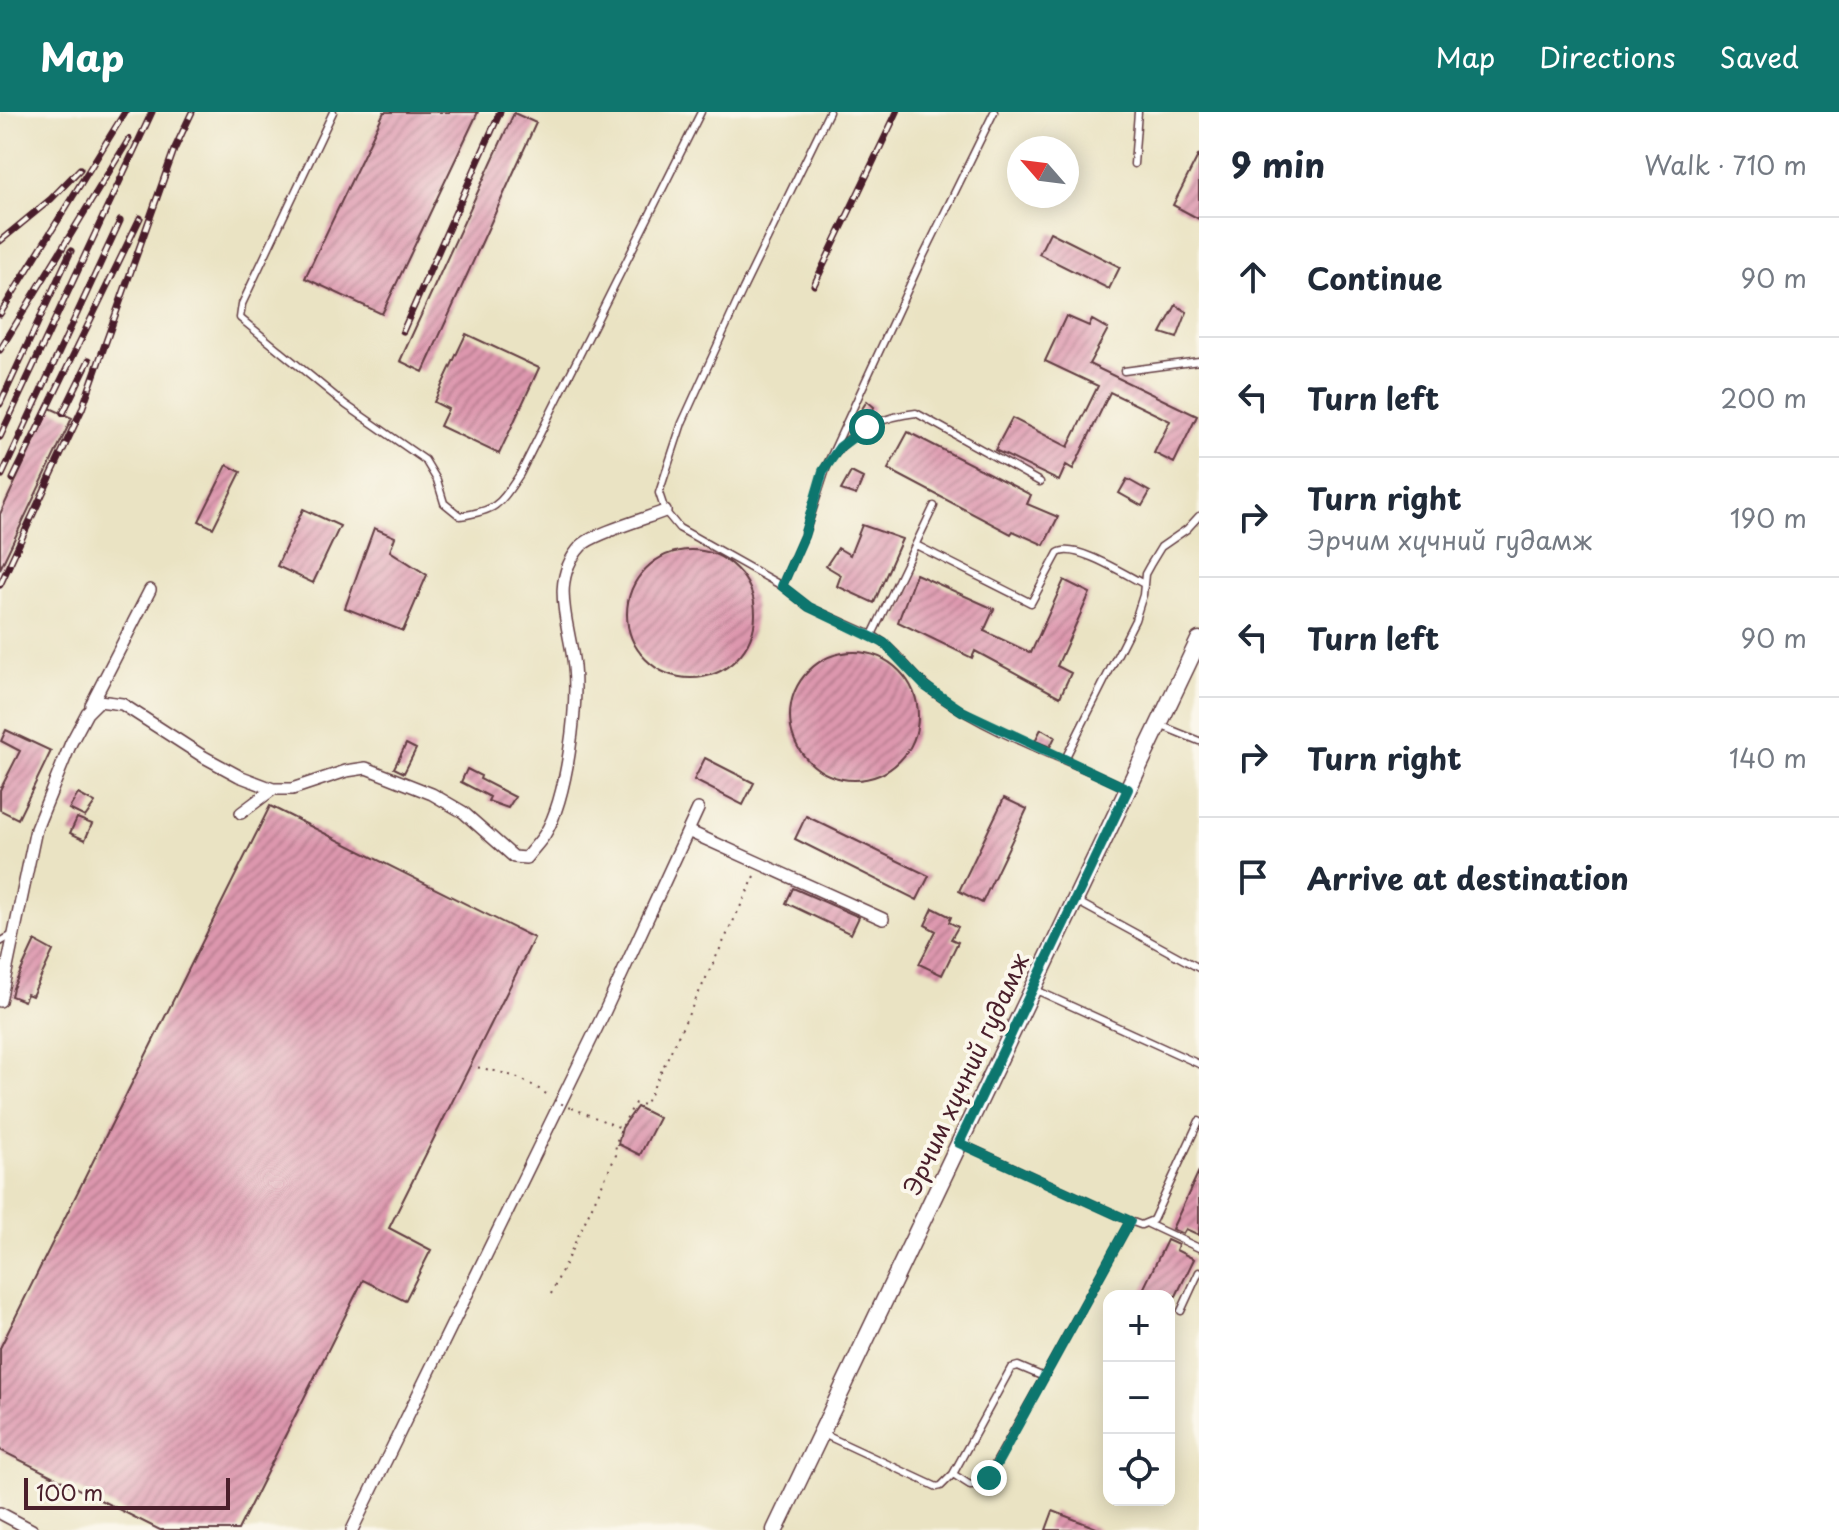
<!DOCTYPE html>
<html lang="en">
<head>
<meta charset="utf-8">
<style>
  :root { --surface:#fff; --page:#f2f2f3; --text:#1f2937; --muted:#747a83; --line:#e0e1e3; --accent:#0f766e }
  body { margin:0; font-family:"Playpen Sans",sans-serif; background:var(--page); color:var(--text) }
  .controls { position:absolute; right:24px; bottom:24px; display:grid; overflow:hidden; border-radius:16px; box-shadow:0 4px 20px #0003 }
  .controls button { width:72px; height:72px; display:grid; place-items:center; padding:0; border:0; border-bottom:2px solid var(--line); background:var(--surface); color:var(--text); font:40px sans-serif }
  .compass { position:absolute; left:1007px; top:24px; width:72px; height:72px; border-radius:50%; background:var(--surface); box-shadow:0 4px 20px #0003; rotate:298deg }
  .scale { position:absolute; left:24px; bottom:20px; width:206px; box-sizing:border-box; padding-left:8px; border:4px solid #4a1f2b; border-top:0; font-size:22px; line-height:28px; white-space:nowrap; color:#4a1f2b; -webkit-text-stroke:6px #fbf7ec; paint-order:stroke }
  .stop { position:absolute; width:24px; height:24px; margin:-18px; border:6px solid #0f766e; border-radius:50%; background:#fff }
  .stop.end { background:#0f766e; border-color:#fff; box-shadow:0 2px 8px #0008 }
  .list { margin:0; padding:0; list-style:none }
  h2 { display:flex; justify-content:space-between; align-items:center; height:104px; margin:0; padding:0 32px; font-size:34px }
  h2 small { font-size:26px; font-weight:400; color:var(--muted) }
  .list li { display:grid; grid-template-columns:52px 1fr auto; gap:24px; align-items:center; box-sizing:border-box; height:120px; padding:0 32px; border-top:2px solid var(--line) }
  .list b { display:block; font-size:30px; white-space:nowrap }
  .list p { margin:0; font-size:26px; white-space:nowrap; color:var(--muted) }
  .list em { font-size:26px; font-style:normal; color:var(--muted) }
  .icon { flex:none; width:44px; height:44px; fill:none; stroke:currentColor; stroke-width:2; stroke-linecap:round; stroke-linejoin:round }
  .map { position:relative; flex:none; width:1199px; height:1418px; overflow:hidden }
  header { display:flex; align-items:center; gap:48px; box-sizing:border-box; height:112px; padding:0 40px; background:var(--accent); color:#fff }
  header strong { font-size:38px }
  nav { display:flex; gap:44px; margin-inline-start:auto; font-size:28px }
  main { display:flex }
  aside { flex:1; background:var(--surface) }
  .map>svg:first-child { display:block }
  .building { fill:url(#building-hatch) }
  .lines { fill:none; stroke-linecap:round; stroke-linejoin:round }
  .service-casing { stroke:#623c42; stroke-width:9 }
  .minor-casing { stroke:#623c42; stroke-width:14 }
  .secondary-casing { stroke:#623c42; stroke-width:19 }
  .path { stroke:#623c42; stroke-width:2; stroke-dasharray:2 6; stroke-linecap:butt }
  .service { stroke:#fff; stroke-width:6 }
  .minor { stroke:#fff; stroke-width:11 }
  .secondary { stroke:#fff; stroke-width:16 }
  .rail-casing { stroke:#4a1f2b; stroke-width:7 }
  .rail { stroke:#fbf7ec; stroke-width:4; stroke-dasharray:12; stroke-linecap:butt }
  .path-bridge { stroke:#623c42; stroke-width:2; stroke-dasharray:2 6; stroke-linecap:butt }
  .route { stroke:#0f766e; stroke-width:10 }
  .labels { text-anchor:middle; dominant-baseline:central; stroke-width:8; stroke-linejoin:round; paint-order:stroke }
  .street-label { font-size:24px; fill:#4a1f2b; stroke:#fbf7ec }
</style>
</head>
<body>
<header>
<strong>Map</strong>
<nav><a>Map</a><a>Directions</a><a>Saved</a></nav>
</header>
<main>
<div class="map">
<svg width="1199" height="1418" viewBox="0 0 1199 1418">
  <defs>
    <pattern id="building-hatch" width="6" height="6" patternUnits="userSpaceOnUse" patternTransform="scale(2)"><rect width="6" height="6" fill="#dd97ae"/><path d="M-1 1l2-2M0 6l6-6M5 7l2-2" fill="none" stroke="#b57b8e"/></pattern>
  </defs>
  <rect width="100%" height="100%" fill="#fbf7ec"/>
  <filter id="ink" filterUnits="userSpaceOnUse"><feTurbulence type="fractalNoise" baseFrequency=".0125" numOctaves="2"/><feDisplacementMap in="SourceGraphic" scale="16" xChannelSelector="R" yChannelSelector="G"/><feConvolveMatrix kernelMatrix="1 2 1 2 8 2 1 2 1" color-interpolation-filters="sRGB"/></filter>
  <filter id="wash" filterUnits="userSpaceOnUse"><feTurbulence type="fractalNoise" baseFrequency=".006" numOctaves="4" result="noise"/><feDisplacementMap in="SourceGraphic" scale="32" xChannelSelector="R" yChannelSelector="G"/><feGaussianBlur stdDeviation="1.8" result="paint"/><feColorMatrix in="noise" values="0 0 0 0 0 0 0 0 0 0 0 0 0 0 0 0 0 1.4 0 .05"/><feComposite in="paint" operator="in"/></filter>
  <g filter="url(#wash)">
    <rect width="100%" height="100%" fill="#eae3c3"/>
    <g id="blocks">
      <!-- building -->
      <path class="building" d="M384 0H478L382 202 305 166Z
        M514 1 536 11 423 260 400 249Z
        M1199 42V107L1173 93Z
        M1050 120 1120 155 1109 177 1039 142Z
        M1176 193 1187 200 1177 226 1161 221Z
        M1066 204 1089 214 1092 208 1108 217 1089 252 1197 304 1174 351 1154 341 1170 309 1110 280 1073 357 1066 353 1059 369 995 338 1012 306 1068 335 1098 274 1045 249Z
        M466 222 539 256 499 342 440 314 448 297 434 290Z
        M867 289 874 295 870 307 856 315 851 314Z
        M50 296 72 306 0 457V402Z
        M908 320 1031 383 1027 392 1058 405 1044 433 1013 419 1011 422 888 357Z
        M227 353 241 360 213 416 199 409Z
        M851 360 863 366 856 383 841 378Z
        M1127 367 1150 380 1142 394 1119 381Z
        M303 397 340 414 313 471 277 454Z
        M862 413 902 427 874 491 837 474 841 463 826 454 838 436 850 443Z
        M374 416 395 425 390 439 427 463 403 519 345 496Z
        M627 502a64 64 0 1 1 128 0a64 64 0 1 1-128 0Z
        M916 462 994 497 984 519 1031 541 1064 468 1090 481 1057 554 1071 561 1060 585 975 539 972 546 898 510Z
        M790 604a64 64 0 1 1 128 0a64 64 0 1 1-128 0Z
        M1041 617 1055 625 1050 635 1035 629Z
        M6 618 51 639 18 707 0 698V678L20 639 1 629Z
        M406 632 416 637 404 661 394 656Z
        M705 646 754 671 743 693 694 668Z
        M467 657 481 664 480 667 515 685 508 696 488 689 490 685 461 670Z
        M78 682 95 691 85 705 69 697Z
        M1004 686 1027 697 982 791 959 779Z
        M270 694 534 826 389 1116 431 1138 405 1189 363 1168 238 1418H160L0 1338V1236Z
        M806 704 929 764 917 788 795 727Z
        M77 706 92 712 85 728 70 721Z
        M793 776 859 805 851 822 786 791Z
        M933 796 951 805 949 810 958 815 951 827 958 830 942 863 919 852 936 819 925 813Z
        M35 829 53 839 32 884 27 882 24 889 11 884 13 876Z
        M637 995 659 1006 640 1043 618 1032 622 1016Z
        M1199 1059V1123L1186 1117 1183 1122 1172 1117Z
        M1167 1128 1178 1133 1176 1138 1194 1147 1176 1184H1140Z
        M1053 1399 1099 1417V1418H1046Z"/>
    </g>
  </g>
  <g filter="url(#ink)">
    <use href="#blocks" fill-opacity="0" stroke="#623c42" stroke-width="2"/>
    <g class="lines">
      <defs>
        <path id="service" d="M333 0 242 192 240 206 346 293 425 348 437 368 444 391 460 404C498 398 499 393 520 362L701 0
          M829 0 743 177 682 311 659 381 665 399 679 416 782 474 809 495 872 523
          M1134 52 1138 0
          M1124 259 1199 249
          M835 342C853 317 887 304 916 301L1040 370
          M825 357 919 153 994 0
          M934 394 872 523C900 539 914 568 940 585 997 625 1066 646 1128 677
          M916 433 1031 491 1058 441C1074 430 1126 463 1144 472
          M782 474 804 424 827 354
          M1162 614 1199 629
          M1065 647 1135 508 1143 483 1145 462 1150 453 1161 435 1187 417 1199 404
          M1078 790 1199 856
          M0 830 14 822
          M1036 878 1199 952
          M1130 1109 1141 1113 1153 1108 1199 1009
          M1148 1112 1199 1136
          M1181 1199 1199 1160
          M821 1321 937 1375 941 1374 953 1362 1011 1256 1018 1254 1044 1265 1130 1109 962 1032
          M953 1362 970 1373 984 1372 1044 1265"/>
        <path id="minor" d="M91 593 150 478
          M241 701 273 677H292L346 659 366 656 432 682 463 700 514 745 526 746C532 738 540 730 545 722 567 686 578 596 574 555 570 512 548 470 581 434 592 422 647 406 665 399
          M688 719 883 807
          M0 889 36 717 71 631 87 601 99 589 122 592 204 645 239 664 273 677
          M0 1401 32 1418
          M352 1418 604 901 698 697"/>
        <path id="secondary" d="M775 1418 1199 528"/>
      </defs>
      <!-- service casing -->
      <use href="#service" class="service-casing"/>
      <!-- minor casing -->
      <use href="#minor" class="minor-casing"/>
      <!-- secondary casing -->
      <use href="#secondary" class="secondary-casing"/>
      <!-- path -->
      <path class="path" d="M470 954C503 960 522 964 549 984
        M572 996 621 1016
        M551 1182 616 1043C613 1026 627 1006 635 991L645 993 755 764"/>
      <!-- service -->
      <use href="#service" class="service"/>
      <!-- minor -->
      <use href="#minor" class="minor"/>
      <!-- secondary -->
      <use href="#secondary" class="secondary"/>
      <defs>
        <path id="rail" d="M0 129 51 87 80 57
          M814 173 897 0
          M0 202 125 0
          M403 219 500 0
          M0 238 129 27
          M0 292 71 139
          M63 301 89 248
          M0 325 152 0
          M2 363 120 109
          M13 367 140 106
          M0 473 82 297 174 38 192 0"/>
      </defs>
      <!-- rail casing -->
      <use href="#rail" class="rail-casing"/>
      <!-- rail -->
      <use href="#rail" class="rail"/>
      <!-- path-bridge -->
      <path class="path-bridge" d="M554 988 570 996"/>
    </g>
  </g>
  <g class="lines" filter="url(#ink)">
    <!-- route -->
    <path class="route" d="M867 315 840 335 823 359 804 424 782 474 809 495 884 531 925 574 962 599 1128 677 959 1031 1130 1109 989 1366"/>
  </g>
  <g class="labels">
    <!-- street labels -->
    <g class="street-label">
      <text transform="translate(965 962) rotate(-65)">Эрчим хүчний гудамж</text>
    </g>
  </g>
</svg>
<div class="controls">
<button>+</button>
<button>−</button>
<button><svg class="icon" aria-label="locate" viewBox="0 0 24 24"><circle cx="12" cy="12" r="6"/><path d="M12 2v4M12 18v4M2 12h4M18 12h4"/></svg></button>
</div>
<svg class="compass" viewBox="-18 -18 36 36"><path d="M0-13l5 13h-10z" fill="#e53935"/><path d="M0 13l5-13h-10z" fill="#747a83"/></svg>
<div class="scale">100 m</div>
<div class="stop" style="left:867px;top:315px"></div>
<div class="stop end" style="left:989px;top:1366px"></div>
</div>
<aside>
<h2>9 min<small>Walk · 710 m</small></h2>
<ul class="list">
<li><svg class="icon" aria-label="ahead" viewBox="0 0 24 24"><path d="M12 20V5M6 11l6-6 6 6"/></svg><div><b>Continue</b></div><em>90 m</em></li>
<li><svg class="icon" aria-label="left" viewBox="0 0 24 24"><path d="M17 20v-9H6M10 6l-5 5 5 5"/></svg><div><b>Turn left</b></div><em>200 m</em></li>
<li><svg class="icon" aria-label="right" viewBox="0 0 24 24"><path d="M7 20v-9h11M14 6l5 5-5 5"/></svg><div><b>Turn right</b><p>Эрчим хүчний гудамж</p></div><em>190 m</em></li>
<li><svg class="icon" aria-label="left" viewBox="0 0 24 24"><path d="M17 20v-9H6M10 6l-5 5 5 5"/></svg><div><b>Turn left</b></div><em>90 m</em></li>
<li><svg class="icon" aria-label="right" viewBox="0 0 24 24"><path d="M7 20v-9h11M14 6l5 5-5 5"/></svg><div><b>Turn right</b></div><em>140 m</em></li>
<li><svg class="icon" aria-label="arrive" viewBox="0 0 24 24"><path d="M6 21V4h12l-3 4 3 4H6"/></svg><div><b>Arrive at destination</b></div></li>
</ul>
</aside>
</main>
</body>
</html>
